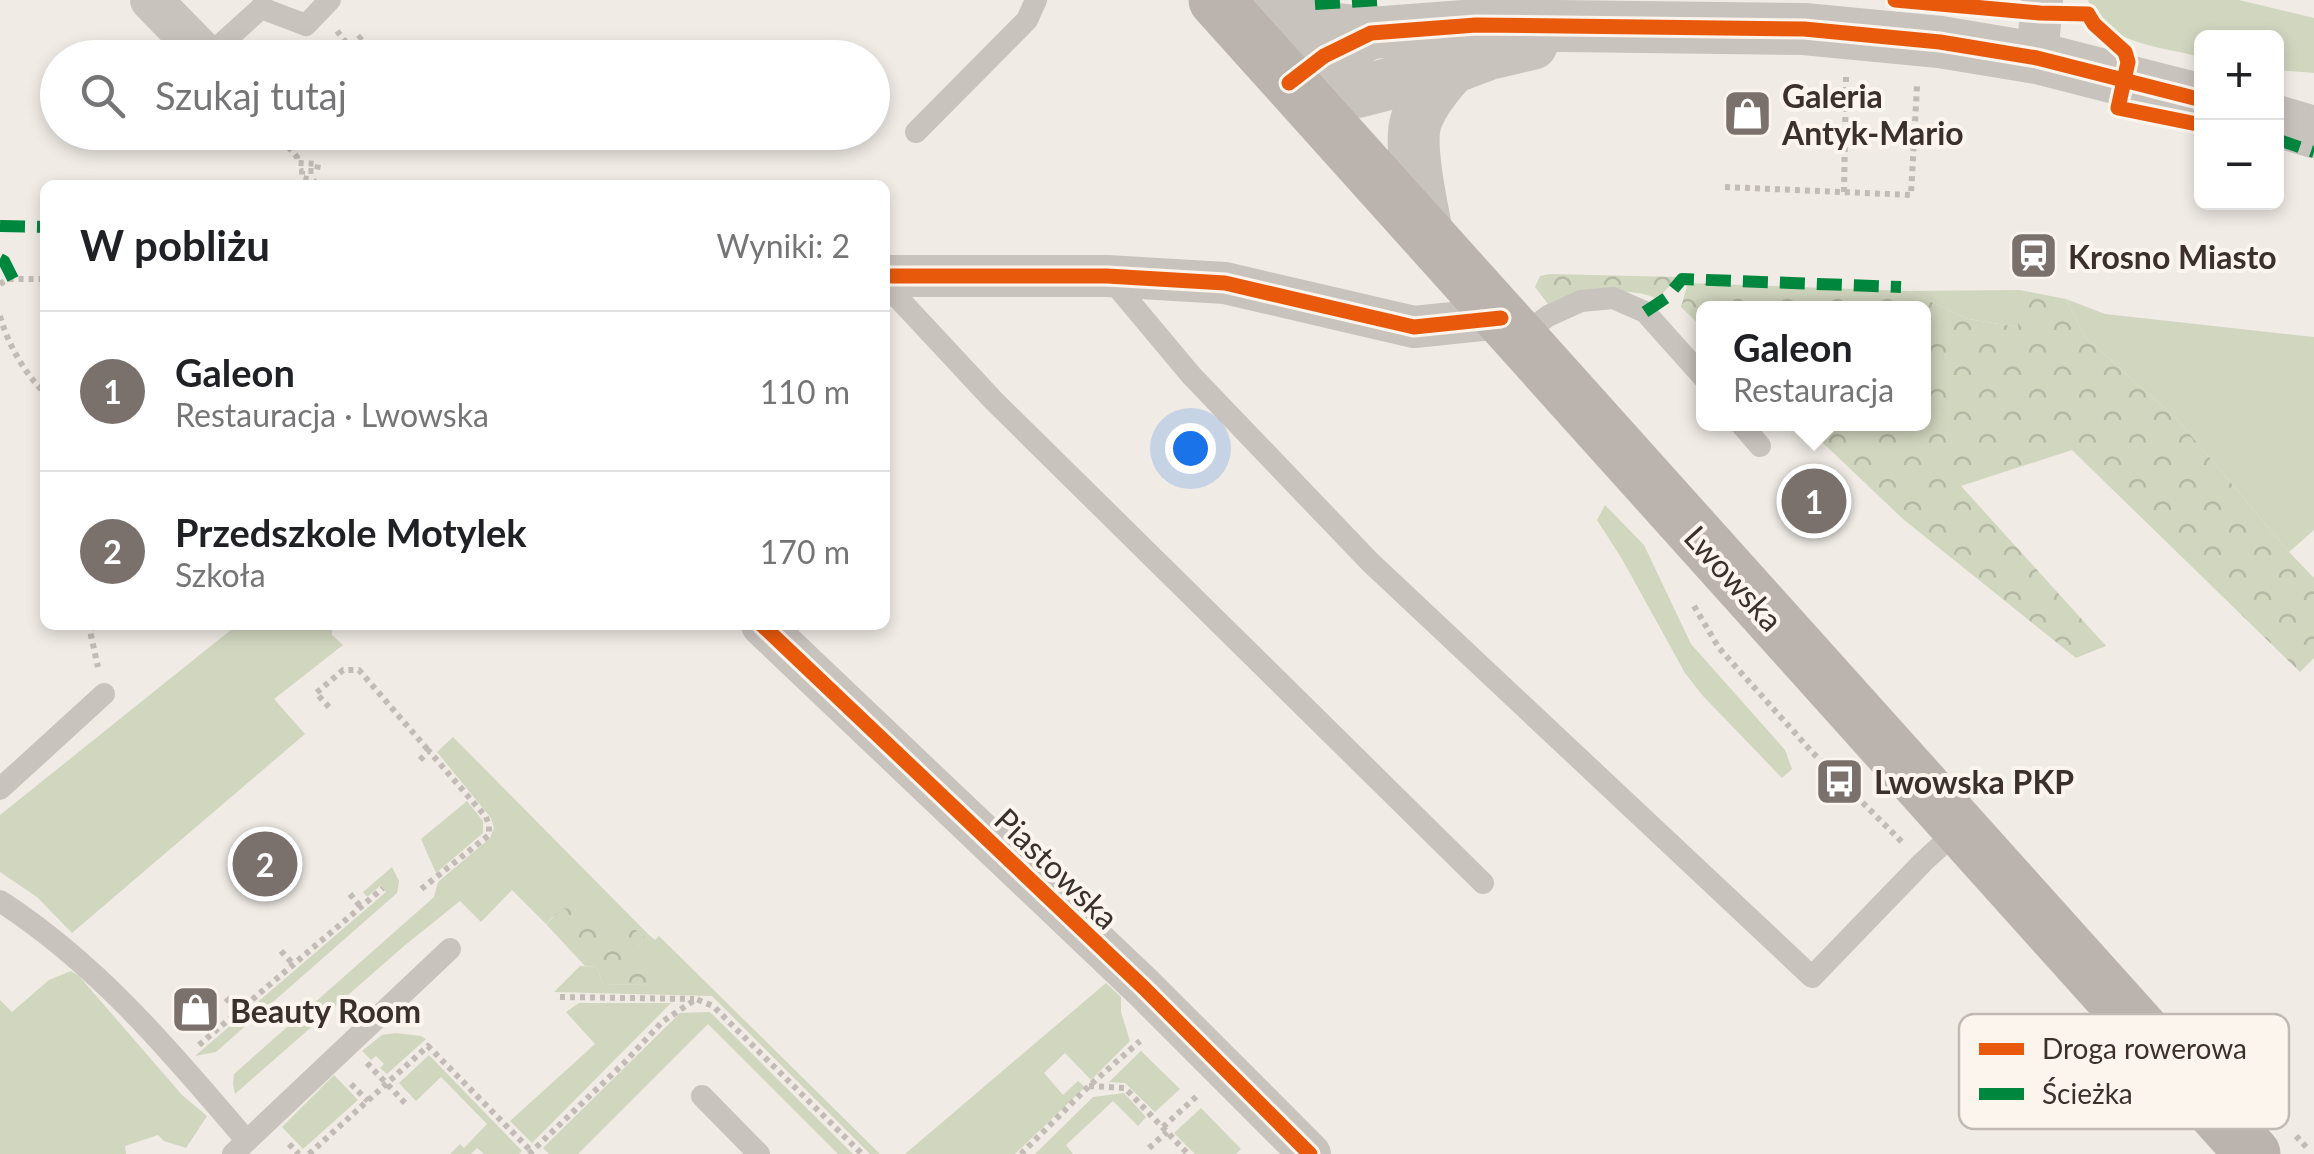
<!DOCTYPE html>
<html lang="pl">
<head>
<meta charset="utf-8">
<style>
  :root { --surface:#fff; --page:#f6f6f6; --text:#202124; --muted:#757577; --line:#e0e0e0; --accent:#7a716c }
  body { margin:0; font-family:Lato,sans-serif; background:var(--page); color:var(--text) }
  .controls { position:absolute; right:30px; top:30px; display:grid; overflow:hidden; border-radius:15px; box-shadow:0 5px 15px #0003 }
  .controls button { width:90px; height:90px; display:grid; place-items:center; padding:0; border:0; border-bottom:2px solid var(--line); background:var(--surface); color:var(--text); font:50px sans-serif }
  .you { position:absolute; left:1190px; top:448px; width:35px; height:35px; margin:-25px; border:8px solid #fff; border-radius:50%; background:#1a73e8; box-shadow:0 0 0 15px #1a73e833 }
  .badge { display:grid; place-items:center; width:65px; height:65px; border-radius:50%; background:var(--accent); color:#fff; font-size:32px; font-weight:700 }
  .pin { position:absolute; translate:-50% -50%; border:5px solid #fff; box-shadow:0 2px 10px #0006 }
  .popup { position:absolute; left:1696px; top:301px; width:235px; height:130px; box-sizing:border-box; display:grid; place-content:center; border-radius:15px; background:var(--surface); filter:drop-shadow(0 2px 8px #0005); font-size:32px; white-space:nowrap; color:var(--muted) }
  .popup b { font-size:38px; color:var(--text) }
  .popup::after { content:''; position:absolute; left:50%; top:100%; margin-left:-20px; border:20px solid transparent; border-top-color:var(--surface) }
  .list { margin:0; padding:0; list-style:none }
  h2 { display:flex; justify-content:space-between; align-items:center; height:130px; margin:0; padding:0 40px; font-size:42px }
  h2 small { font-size:32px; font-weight:400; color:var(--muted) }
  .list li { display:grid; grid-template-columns:65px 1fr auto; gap:30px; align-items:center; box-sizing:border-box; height:160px; padding:0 40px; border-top:2px solid var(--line) }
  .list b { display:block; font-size:38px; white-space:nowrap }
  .list p { margin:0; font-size:32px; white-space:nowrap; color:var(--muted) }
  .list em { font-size:32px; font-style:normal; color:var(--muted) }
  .icon { flex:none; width:55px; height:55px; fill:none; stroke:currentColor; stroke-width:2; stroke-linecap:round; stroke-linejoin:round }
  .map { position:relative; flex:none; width:2314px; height:1154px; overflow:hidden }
  .search { position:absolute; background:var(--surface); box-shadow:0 5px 15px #0003; left:40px; top:40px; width:850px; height:110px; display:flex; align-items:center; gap:25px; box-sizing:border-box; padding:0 35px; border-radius:55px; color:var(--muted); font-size:38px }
  .panel { position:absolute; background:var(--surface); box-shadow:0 5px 15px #0003; left:40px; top:180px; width:850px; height:450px; border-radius:15px }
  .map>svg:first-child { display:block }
  .green { fill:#d1d6bf }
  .forest { fill:url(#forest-crowns) }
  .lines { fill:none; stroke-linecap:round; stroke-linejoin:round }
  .path { stroke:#c2bbb6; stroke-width:6; stroke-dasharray:5 5; stroke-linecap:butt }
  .service { stroke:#c9c3be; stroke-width:22 }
  .minor { stroke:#c9c3be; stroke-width:42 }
  .tertiary { stroke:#c9c3be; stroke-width:52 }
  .secondary { stroke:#bab3ae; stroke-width:55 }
  .quiet { stroke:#00873e; stroke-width:12; stroke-dasharray:25 12; stroke-linecap:butt }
  .cycleway-casing { stroke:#fbf5ee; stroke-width:21 }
  .cycleway { stroke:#e8590c; stroke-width:15 }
  .labels { text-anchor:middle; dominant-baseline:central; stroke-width:8; stroke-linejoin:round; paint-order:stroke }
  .poi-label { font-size:32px; font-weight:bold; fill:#3b302b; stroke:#fbf5ee; text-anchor:start }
  .street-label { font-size:32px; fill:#3b302b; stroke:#fbf5ee }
  .key { fill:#fbf5ee; stroke:#c1bab4; stroke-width:2.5 }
  .key-label { font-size:28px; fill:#3b302b }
</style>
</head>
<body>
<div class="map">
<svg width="2314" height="1154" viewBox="0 0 2314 1154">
  <defs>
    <pattern id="forest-crowns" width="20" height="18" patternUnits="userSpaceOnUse" patternTransform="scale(2.5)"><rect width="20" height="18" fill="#d1d6bf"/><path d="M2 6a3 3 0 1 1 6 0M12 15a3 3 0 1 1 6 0" fill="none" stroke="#b4b8a4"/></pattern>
  </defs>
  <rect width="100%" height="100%" fill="#f0ebe5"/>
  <!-- green -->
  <path class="green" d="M2088 0H2239L2314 18V73L2277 70 2276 38H2202L2201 57C2160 46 2105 45 2088 0Z
    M2019 290V327L1968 319 1908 291Z
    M2066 299 2105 314 2314 337V530L2289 552 2178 420 2085 337Z
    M1605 505 1644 545 1691 644 1785 750 1792 769 1782 778 1703 696 1685 673 1622 559 1597 520Z
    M237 625H332V635L343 645 274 699 305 734 72 933 37 897 0 872V815Z
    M453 737 649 935 655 940 659 936 880 1154H870L712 996 554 992 580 966 597 967 603 985 648 984 637 956V948L646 938 636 930H607L552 917 546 924 512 890 481 922 460 901 404 946 235 1094 233 1084 234 1074 434 897 438 882 490 838 494 828 491 818 437 752Z
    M467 801 483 821V833L436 873 421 839Z
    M392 867 399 881 397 893 216 1052 195 1056 386 892 381 885 367 897 363 892Z
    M71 971 79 976 182 1095 207 1116 186 1148 164 1141 158 1135 125 1146 126 1154H0V1000L12 1012 49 980Z
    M1106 983 1121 997V1012L1130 1041 1091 1080 1065 1053 1044 1073 1063 1095 1078 1081 1085 1087 1015 1154H905Z
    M579 1003H671L532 1143 510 1121 595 1044 566 1012Z
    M710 1012 853 1154H838L708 1024 578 1154H549L543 1148 680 1013Z
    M396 1033 421 1036 426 1039 387 1074 380 1068 384 1064 376 1056 371 1060 362 1051 382 1035Z
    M1141 1051 1180 1089 1155 1112 1125 1083 1109 1082Z
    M429 1055 522 1151 519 1154H484L477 1148 471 1154H450L460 1144 464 1148 487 1124 441 1077 416 1101 399 1083Z
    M334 1075 358 1100 303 1149 282 1127Z
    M1124 1093 1146 1117 1138 1126 1113 1101 1066 1145 1073 1154H1035L1093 1097Z
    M1201 1108 1241 1149 1236 1154H1195L1174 1133Z"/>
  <!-- forest -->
  <path class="forest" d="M1550 274 1678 277 1657 299C1624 283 1583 298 1548 304L1535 287 1540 276Z
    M1688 283 1908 291 1968 319 2018 327 2019 290 2066 299 2085 337 2178 420 2289 552 2314 578V658L2300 672 2072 450 1961 486 2106 646 2076 658 1903 519 1803 424H1924V308H1704V329L1681 307Z
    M596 906 607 929 636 930 646 938 637 948V956H649L662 973 658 980 648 984 603 985 597 967 585 966 546 924 561 909Z"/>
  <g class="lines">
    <!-- path -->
    <path class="path" d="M337 31 358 58
      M362 36 355 42 369 58
      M275 132 297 157 298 163 318 164 317 171H302V178L313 180 318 185
      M1725 187 1911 195 1917 86
      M1844 192 1846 77
      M0 284 8 279H45
      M0 316C8 344 24 373 45 393
      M1694 606 1719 648 1812 752 1903 843
      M94 625 90 631 98 667
      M329 707 316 693 343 670H359L429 751
      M420 760 429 751 486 817 489 825V835L420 890
      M350 894 361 907
      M281 951 294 965
      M560 997 694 999
      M226 998 238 1012
      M199 1045 383 888
      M367 1063 406 1104
      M351 1084 368 1101
      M1089 1086 1125 1088 1188 1154
      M1163 1127 1199 1094
      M2296 1136 2309 1150
      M289 1144 299 1154
      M1149 1148 1167 1132
      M309 1154 428 1046 532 1152
      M529 1154 624 1063 662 1022 696 999 713 1006 862 1154
      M1021 1154 1089 1086 1140 1041"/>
    <!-- service -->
    <path class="service" d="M207 57 261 8 306 25 330 0
      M916 132 1027 20 1036 0
      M1109 277 1191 375 1370 562 1812 977 1923 862 1959 829
      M885 284 994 401 1483 883
      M1518 338 1548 316 1581 301 1613 298 1645 312 1704 378
      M1741 424 1760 446
      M0 789 104 694
      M0 901C98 964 172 1053 247 1141
      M702 1096 759 1154
      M233 1154 450 949"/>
    <!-- minor -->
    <path class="minor" d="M151 0 207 57
      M2037 58 2042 0
      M885 276H1107L1225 283 1414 327 1501 318
      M762 625 1144 988 1310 1154"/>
    <!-- tertiary -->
    <path class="tertiary" d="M1230 16 1371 33
      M1289 83 1324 56 1371 33 1476 25 1804 29 1940 42 2037 58 2202 100
      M1289 83 1357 92 1452 68 1489 54 1532 44
      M2276 121 2314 132
      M1427 233C1422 205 1408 147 1416 121 1423 101 1438 83 1452 68"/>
    <!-- secondary -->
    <path class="secondary" d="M1216 0 2253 1154"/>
    <!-- quiet -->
    <path class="quiet" d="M1315 4 1381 0
      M2276 139 2314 152
      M0 226 45 227
      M0 259 4 261 13 279
      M1645 312 1666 298 1682 279 1901 287"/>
    <defs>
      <path id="cycleway" d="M1895 0 2040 13 2088 14 2094 24 2125 52 2128 62 2118 108 2202 125
        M1289 83 1324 56 1371 33 1476 25 1804 29 1940 42 2037 58 2202 100
        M885 276H1107L1225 283 1414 327 1501 318
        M762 625 1144 988 1310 1154"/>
    </defs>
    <!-- cycleway casing -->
    <use href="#cycleway" class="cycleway-casing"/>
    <!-- cycleway -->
    <use href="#cycleway" class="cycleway"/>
  </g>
  <!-- icons -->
  <defs>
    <symbol id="shop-square" viewBox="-11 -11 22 22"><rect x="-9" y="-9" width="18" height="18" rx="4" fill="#7a716c" stroke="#fbf5ee"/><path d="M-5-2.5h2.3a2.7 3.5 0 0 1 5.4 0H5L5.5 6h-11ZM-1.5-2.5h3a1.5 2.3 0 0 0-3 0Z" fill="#fff"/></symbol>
    <symbol id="station-square" viewBox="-11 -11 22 22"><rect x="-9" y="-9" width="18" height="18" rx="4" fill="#7a716c" stroke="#fbf5ee"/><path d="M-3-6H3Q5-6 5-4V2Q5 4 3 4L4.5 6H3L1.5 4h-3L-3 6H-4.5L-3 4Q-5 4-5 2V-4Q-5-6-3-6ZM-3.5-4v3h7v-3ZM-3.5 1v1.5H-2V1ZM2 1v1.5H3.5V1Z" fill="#fff"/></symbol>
    <symbol id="bus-square" viewBox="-11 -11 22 22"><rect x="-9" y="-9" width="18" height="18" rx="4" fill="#7a716c" stroke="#fbf5ee"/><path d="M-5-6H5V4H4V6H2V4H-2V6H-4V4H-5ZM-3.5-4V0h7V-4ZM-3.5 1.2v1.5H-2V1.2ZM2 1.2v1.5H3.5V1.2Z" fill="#fff"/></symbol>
  </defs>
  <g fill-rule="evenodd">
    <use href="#shop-square" x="1720" y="86" width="55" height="55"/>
    <use href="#station-square" x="2006" y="228" width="55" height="55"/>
    <use href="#bus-square" x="1812" y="754" width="55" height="55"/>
    <use href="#shop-square" x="168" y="982" width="55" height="55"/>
  </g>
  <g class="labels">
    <!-- poi labels -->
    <g class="poi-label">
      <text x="1782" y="95">Galeria<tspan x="1782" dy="37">Antyk-Mario</tspan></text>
      <text x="2068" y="256">Krosno Miasto</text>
      <text x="1874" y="781">Lwowska PKP</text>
      <text x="230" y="1010">Beauty Room</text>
    </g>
    <!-- street labels -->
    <g class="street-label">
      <text transform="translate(1734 578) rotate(48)">Lwowska</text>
      <text transform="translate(1057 868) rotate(44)">Piastowska</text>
    </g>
  </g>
  <!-- legend -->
  <rect x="1959" y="1014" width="330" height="115" rx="15" class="key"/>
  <rect x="1979" y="1043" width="45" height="12" fill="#e8590c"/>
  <rect x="1979" y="1088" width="45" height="12" fill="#00873e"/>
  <g class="key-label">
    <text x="2042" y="1059">Droga rowerowa</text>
    <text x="2042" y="1104">Ścieżka</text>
  </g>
</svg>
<div class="controls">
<button>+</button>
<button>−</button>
</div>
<div class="you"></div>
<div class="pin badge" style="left:1814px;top:501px">1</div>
<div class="popup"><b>Galeon</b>Restauracja</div>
<div class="pin badge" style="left:265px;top:864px">2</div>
<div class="search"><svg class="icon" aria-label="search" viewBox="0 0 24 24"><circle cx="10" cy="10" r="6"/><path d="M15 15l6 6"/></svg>Szukaj tutaj</div>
<section class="panel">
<h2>W pobliżu<small>Wyniki: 2</small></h2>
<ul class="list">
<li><span class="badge">1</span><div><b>Galeon</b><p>Restauracja · Lwowska</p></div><em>110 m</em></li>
<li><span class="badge">2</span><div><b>Przedszkole Motylek</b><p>Szkoła</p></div><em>170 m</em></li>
</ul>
</section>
</div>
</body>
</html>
